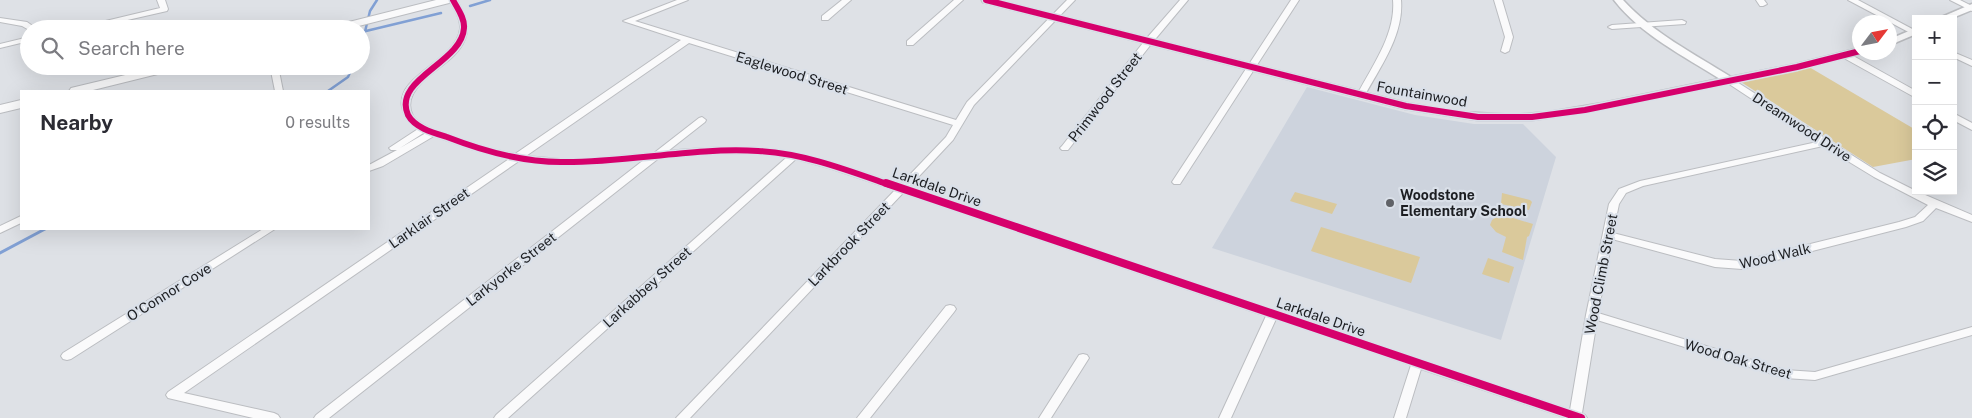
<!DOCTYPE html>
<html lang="en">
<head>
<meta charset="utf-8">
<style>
  :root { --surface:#fff; --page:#f7f7f7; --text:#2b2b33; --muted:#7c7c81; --line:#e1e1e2 }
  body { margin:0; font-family:"Public Sans",sans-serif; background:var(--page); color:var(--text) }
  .controls { position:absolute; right:15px; top:15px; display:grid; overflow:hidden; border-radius:0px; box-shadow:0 5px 20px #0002 }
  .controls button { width:45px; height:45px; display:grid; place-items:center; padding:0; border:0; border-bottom:1px solid var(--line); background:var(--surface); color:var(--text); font:25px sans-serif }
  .compass { position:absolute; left:1852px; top:15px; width:45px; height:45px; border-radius:50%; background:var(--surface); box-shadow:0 5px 20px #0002; rotate:58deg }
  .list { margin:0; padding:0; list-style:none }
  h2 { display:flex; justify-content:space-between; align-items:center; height:65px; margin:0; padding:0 20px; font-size:21px }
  h2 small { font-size:16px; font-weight:400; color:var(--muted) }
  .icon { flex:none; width:28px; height:28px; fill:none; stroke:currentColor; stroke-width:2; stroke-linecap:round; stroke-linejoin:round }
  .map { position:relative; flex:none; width:1972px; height:418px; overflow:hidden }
  .search { position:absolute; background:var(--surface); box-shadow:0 5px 20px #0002; left:20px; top:20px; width:350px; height:55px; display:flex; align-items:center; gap:12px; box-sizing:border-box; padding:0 18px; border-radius:28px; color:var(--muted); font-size:19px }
  .panel { position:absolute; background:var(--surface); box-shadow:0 5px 20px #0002; left:20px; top:90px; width:350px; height:140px; border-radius:0px }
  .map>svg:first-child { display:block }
  .built { fill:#cdd3dd }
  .green { fill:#dac99b }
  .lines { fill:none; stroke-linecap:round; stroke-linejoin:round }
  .stream-far1 { stroke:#81a0d4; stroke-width:2.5 }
  .stream { stroke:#81a0d4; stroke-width:3 }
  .minor-casing { stroke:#bbbdc1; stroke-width:2 }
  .tertiary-casing { stroke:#bbbdc1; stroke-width:3 }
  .secondary-casing { stroke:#bbbdc1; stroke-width:2 }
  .minor { fill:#fafafb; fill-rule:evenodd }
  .tertiary { fill:#fafafb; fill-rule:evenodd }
  .secondary { fill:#fafafb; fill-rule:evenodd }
  .cycleway-far1-casing { stroke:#dae0e9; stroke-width:9 }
  .cycleway-casing { stroke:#dae0e9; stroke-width:11 }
  .cycleway-far1 { stroke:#d6006c; stroke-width:6 }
  .cycleway { stroke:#d6006c; stroke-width:8 }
  .poi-dot { fill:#606267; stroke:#dae0e9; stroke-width:2 }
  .labels { text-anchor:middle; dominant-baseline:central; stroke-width:4.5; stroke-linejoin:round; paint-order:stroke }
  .street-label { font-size:14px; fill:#1c1e22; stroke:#dae0e9 }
  .poi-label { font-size:14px; font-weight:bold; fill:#1c1e22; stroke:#dae0e9; text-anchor:start }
</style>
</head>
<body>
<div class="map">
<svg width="1972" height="418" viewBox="0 0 1972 418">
  <rect width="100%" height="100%" fill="#dee1e6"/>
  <!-- built -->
  <path class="built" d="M1307 87 1415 115 1474 124H1523L1556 157 1501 340 1212 248Z"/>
  <!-- green -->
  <path class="green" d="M1809 67 1916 130V159L1873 167 1741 82Z
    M1295 192 1337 204 1332 214 1290 201Z
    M1502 193 1530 200 1532 202 1529 210 1501 204Z
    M1500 214 1533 224 1529 236 1527 237 1523 260 1502 252 1506 237 1496 232 1490 225 1492 220Z
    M1321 227 1420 257 1411 283 1311 251Z
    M1488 258 1514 267 1509 283 1482 274Z"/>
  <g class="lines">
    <!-- stream-far1 -->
    <path class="stream-far1" d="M470 6 490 0
      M366 31 441 13
      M361 48 370 11 377 0
      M328 91 348 77 353 66"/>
    <!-- stream -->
    <path class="stream" d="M0 253 45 229"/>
    <defs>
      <path id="minor" d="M157 0H165L168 9 167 11 88 29H72L160 8Z
        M449 0H457C463 13 471 25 465 39 458 58 436 68 422 82 413 91 406 103 413 116 423 132 494 150 515 154L681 40 623 21 677 0H688L635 21 956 120 967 102 1067 0H1075L974 105 953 140 908 188 1570 410 1586 315 1609 204 1619 189 1640 181 1817 142 1726 82 1725 80 1726 78 1729 77 1880 173 1916 191 1972 215V222L1936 208 1923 221 1906 227 1742 269 1715 267 1612 239 1598 313 1785 370 1815 372 1972 327V335L1815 380 1785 378 1597 320 1582 413 1585 415 1587 418H1567L1421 369 1406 418H1394L1411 365 1276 319 1231 418H1219L1266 316 903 193 690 418H676L895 190 829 168 796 159 508 418H494L496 415 787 157C745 150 702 154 659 158L329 418H314L316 415 645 159 560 165 519 161 184 393 274 413 278 415 280 418H253L168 398 166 395 168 392 509 159 471 149 434 136 383 166 369 171V165L397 150H391L389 148 418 129C409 123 404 117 402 107 396 75 456 61 460 29 461 19 454 8 449 0ZM689 43 953 125 946 137 900 185C854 169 808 152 759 148 729 146 698 148 668 151L705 122 706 120 702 117 699 118 654 153 585 159H560L526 156ZM425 132 426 133 400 148ZM1823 146 1874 177 1928 205 1915 217 1899 222 1742 261 1715 259 1613 233 1619 204 1626 193 1643 186Z
        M842 0H851L828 20H822V16Z
        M954 0H963L913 45H907V41Z
        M1180 0H1188L1152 43 1068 150H1062L1060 148 1062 146 1146 39Z
        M1291 0H1299L1180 184H1174L1172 182Z
        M1393 0H1401C1404 34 1381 66 1365 95L1361 98 1358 97 1357 95C1372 66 1396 34 1393 0Z
        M1494 0H1502L1513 37 1509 51 1505 53 1501 51 1505 37Z
        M1756 0H1764L1767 4 1763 6H1760Z
        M1848 0H1858L1916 31V36Z
        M1950 0H1960L1972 6V11Z
        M0 18 27 22 37 29 29 30 22 26 0 22Z
        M1682 20 1686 22 1685 24 1612 29 1608 27 1612 25Z
        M29 37V41L0 48V44Z
        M1953 52 1972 60V66L1953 57Z
        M1842 53H1848L1916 91V98L1842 57Z
        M270 66H278L283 91H275Z
        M1953 113 1972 123V130L1953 120Z
        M21 216V223L0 233V226Z
        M263 229H275L71 359 67 360 63 359 61 356 63 353Z
        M950 305 954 306 956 309 954 312 870 418H857L946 306Z
        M1083 354 1087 355 1089 358 1051 418H1039L1079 355Z"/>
      <path id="tertiary" d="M982 0H996L1406 103 1460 112 1514 115 1550 112 1603 103 1720 79C1684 56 1641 35 1614 0H1623C1653 33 1693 53 1731 77L1797 64 1860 48V52H1864L1797 69 1585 112 1532 120H1478L1406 109 983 2Z
        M1972 4V10L1950 19H1937Z
        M1916 28V34L1890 45V39Z"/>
      <path id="secondary" d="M436 0H454L453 2 347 29H328L329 27Z
        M163 66H184L182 68 89 91H69L71 88Z
        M21 100V108L0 113V105Z"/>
    </defs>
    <!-- minor casing -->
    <use href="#minor" class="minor-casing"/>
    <!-- tertiary casing -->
    <use href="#tertiary" class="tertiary-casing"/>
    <!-- secondary casing -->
    <use href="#secondary" class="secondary-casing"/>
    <!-- minor -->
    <use href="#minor" class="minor"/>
    <!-- tertiary -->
    <use href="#tertiary" class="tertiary"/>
    <!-- secondary -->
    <use href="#secondary" class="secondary"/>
    <defs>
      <path id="cycleway-far1" d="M453 0C457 8 465 18 464 28 462 63 392 79 408 115 415 128 434 133 447 137 483 151 522 162 561 162 627 163 692 147 758 151 803 153 847 170 890 185
        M986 0 1406 106 1478 117H1532L1585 110 1797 67 1860 51"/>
      <path id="cycleway" d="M886 183 1581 418"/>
    </defs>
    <!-- cycleway-far1 casing -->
    <use href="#cycleway-far1" class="cycleway-far1-casing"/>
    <!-- cycleway casing -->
    <use href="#cycleway" class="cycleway-casing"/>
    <!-- cycleway-far1 -->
    <use href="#cycleway-far1" class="cycleway-far1"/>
    <!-- cycleway -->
    <use href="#cycleway" class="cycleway"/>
  </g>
  <!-- markers -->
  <circle class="poi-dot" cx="1390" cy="203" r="5"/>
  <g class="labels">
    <!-- street labels -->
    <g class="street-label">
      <text transform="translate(792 73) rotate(17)">Eaglewood Street</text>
      <text transform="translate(1422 94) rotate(10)">Fountainwood</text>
      <text transform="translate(1105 97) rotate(-52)">Primwood Street</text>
      <text transform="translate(1802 127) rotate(33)">Dreamwood Drive</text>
      <text transform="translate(937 187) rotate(19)">Larkdale Drive</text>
      <text transform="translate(429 218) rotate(-35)">Larklair Street</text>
      <text transform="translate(849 244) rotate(-46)">Larkbrook Street</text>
      <text transform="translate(1775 256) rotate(-13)">Wood Walk</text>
      <text transform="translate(511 269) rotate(-38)">Larkyorke Street</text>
      <text transform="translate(1601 274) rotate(-79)">Wood Climb Street</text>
      <text transform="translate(647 287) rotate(-42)">Larkabbey Street</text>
      <text transform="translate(169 292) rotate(-32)">O'Connor Cove</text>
      <text transform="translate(1321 317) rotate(19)">Larkdale Drive</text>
      <text transform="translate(1738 359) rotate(16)">Wood Oak Street</text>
    </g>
    <!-- poi labels -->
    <g class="poi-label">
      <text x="1400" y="195">Woodstone<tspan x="1400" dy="16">Elementary School</tspan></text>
    </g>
  </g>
</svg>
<div class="controls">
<button>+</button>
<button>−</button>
<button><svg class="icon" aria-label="locate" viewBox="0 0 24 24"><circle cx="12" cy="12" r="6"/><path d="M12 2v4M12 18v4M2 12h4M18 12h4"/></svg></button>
<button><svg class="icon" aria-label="layers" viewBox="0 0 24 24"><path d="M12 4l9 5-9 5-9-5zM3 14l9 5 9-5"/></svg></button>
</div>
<svg class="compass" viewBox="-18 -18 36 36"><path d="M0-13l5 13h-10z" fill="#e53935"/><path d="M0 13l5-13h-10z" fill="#7c7c81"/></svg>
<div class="search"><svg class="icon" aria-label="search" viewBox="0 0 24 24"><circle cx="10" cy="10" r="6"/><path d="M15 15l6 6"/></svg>Search here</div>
<section class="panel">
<h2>Nearby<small>0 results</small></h2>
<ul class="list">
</ul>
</section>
</div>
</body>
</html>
